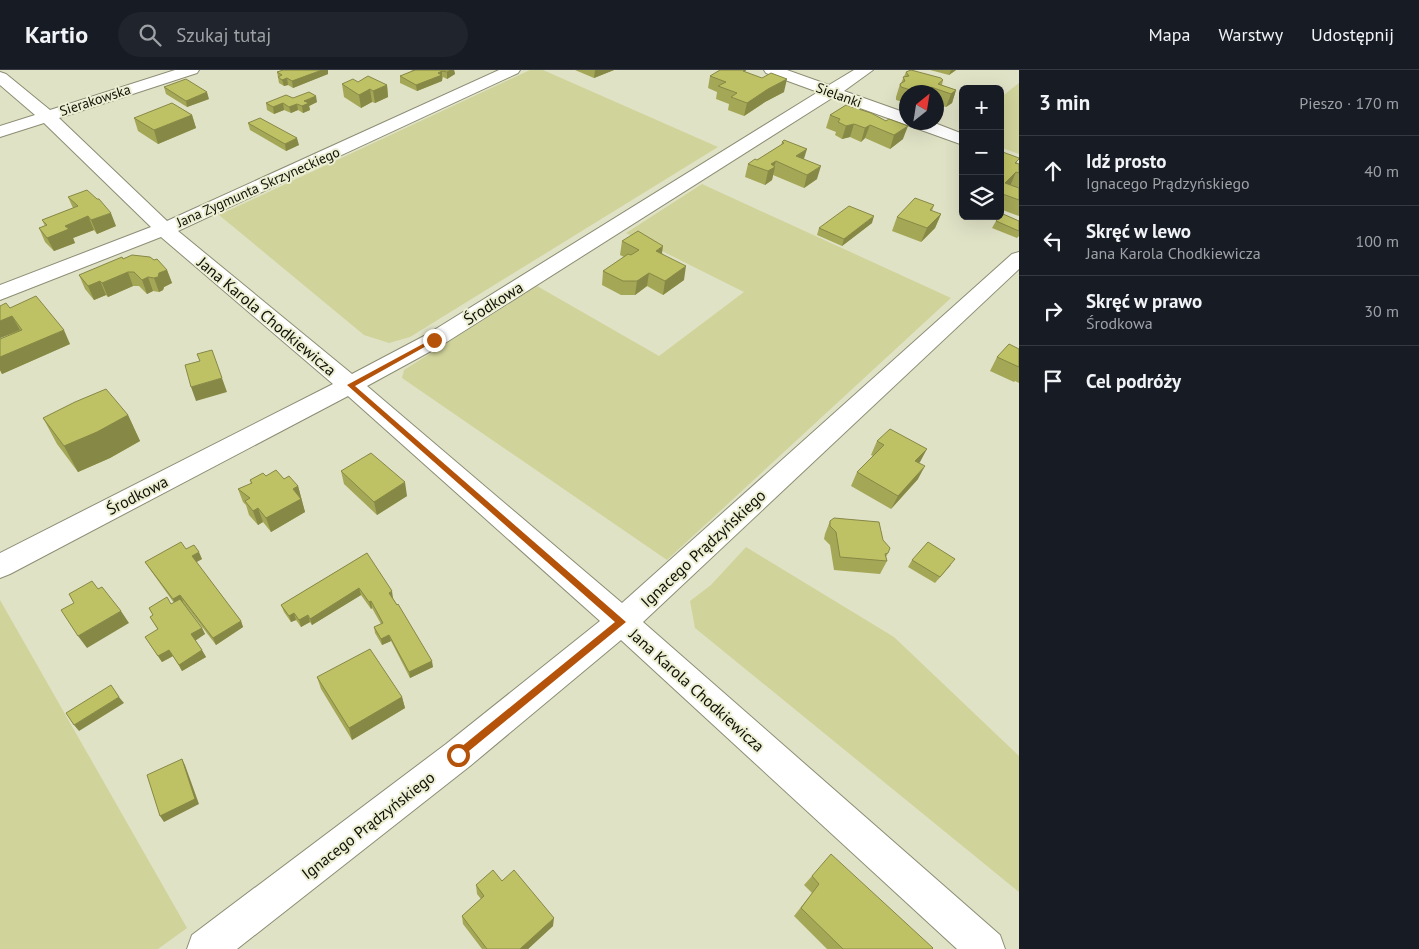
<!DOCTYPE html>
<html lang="pl">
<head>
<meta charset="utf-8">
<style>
  :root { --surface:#171b24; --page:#20242c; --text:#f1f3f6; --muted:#9ea1a6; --line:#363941 }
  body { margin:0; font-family:"PT Sans",sans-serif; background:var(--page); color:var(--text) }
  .controls { position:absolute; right:15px; top:15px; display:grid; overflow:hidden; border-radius:8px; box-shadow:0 5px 20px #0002 }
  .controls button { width:45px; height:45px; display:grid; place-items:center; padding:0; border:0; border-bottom:1px solid var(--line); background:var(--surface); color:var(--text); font:25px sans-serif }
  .compass { position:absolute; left:899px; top:15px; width:45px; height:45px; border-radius:50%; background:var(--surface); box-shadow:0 5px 20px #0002; rotate:30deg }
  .stop { position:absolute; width:15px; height:15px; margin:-11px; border:4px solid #b45309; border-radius:50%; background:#fff }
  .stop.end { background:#b45309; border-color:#fff; box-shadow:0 1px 5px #0008 }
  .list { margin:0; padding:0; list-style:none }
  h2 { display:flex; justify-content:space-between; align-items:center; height:65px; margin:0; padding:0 20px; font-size:21px }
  h2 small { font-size:16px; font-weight:400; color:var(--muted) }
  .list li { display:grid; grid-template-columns:32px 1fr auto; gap:15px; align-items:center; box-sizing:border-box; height:70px; padding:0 20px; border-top:1px solid var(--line) }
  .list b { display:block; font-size:19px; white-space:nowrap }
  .list p { margin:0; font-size:16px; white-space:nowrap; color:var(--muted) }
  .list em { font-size:16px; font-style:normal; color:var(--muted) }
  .icon { flex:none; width:28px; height:28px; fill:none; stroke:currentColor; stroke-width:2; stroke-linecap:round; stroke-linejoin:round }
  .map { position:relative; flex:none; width:1019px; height:879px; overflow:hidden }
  header { display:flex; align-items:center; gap:30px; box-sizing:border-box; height:70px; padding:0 25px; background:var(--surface); border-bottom:1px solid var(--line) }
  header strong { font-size:24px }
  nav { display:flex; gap:28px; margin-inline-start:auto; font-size:18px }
  .search { width:350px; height:45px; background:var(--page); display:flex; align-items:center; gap:12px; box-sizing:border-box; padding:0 18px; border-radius:28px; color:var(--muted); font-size:19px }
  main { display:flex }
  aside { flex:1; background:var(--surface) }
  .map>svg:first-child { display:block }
  .green { fill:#d0d39a }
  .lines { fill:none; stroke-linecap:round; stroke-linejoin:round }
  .street-casing { stroke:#8c8d74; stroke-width:2 }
  .street { fill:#fff; fill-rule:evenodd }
  .wall { fill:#a4a756 }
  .shaded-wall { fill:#868846 }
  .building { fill:#bfc264; stroke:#868846 }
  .route { fill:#b45309 }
  .labels { text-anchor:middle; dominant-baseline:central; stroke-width:4; stroke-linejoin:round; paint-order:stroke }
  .far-street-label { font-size:14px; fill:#101007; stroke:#edefd3 }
  .street-label { font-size:16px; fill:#101007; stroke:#edefd3 }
</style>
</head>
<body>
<header>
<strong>Kartio</strong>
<div class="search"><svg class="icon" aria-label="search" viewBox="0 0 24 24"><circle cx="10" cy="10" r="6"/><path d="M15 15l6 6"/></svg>Szukaj tutaj</div>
<nav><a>Mapa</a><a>Warstwy</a><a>Udostępnij</a></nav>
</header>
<main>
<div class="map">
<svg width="1019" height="879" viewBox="0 0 1019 879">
  <rect width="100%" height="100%" fill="#e0e2c6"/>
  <!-- green -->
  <path class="green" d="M530 0H543L718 77 410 267 389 273 364 265 219 145Z
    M1019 13V84L1000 77V28Z
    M702 114 951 228 667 490 402 308 404 300 537 216 659 286 744 222 626 163Z
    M746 477 894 567 1019 686V822L695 558 690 531 711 515Z
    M0 530 187 858 158 879H0Z"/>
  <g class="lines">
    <defs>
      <path id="street" d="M175 0H199L197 3 59 48 167 151 499 0H520L518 3 178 161 352 304 426 265 818 22 766 3 764 0H787L829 15 854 0H873L844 21 906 43V52H932L963 64V75L832 28 442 275 367 316 622 533 1012 184 1019 182V199L643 552 1000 865 1005 879H957L621 570 470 696 237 879H187L192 865 446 674 600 551 348 326 10 504 0 508V483L333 314 161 167 0 230V215L151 157 44 53 0 67V56L35 45 0 15V2L6 4 50 40Z"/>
    </defs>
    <!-- street casing -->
    <use href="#street" class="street-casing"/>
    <!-- street -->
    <use href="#street" class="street"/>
  </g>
  <!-- wall -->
  <path class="wall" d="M411 0H454L455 4 447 9 443 7 442 11 417 21 400 13V6L413 1Z
    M575 0H614L594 8Z
    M930 0H956L949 5Z
    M277 2 328 4 293 18 288 15 284 16 279 13Z
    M746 2 784 22 765 32 744 46 728 40 729 34 716 29 717 22 708 18 710 6Z
    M906 2 943 10 942 15 956 20 952 33 946 37 936 34V22H906V33L896 30V27L900 14 901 13Z
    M358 12 387 15 388 27 375 33 372 32 361 38 344 27 342 14Z
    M164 17 209 29 187 37 166 24Z
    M293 28 317 32 309 36 310 40 303 43 298 40 291 43 284 40 274 44 267 40 266 33Z
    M846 35 903 69 890 79 865 68 861 72 850 67 842 69 835 65 836 62 826 58 830 45Z
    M192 45 196 58 158 74 138 61 134 48Z
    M248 53 299 75 286 81 250 60Z
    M784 70 804 89 817 109 804 118 773 105 772 110 765 115 745 107 748 94 757 90 781 75 782 72Z
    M1000 81 1019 94V117H1018L1019 118V146L1000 139Z
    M963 115V125L959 123Z
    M68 127 116 156 97 164 94 160 73 168 75 173 54 181 45 172 39 158 45 156 42 150 73 138Z
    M934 135 932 141 941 144 935 158 921 172 892 161 897 147Z
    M996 151H1019V166L1017 168 992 158Z
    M872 153 842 176 817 165 819 158Z
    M622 171 662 183 684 210 663 225 647 216 635 225H621L602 215 603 201 624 187 620 185Z
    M123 189 154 190 167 200 172 213 164 217 163 220 159 222 153 221 147 224 139 216H133L108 227 106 225 94 230 85 219 79 205Z
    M0 236 10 238 70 274 2 304 0 300V269L20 261 0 268Z
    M1019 279V313L1015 311 1014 312 990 301 997 287Z
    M128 345 140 371 110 388 78 402 57 374 43 348Z
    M877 371 919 393 918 409 891 439 851 416 857 402 873 386 871 385Z
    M341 401 407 426 377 445 344 414Z
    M266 406 284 409 298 416 305 442 271 462 263 452 258 455 249 445 246 435 243 432 238 419 251 414 250 410Z
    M830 451 883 470 888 483 886 487 887 491 880 504 834 500 830 475 824 469 825 464Z
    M186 479 202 489 196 492 241 551 243 557 216 575 183 532 202 558 205 564 195 570 206 587 182 601 173 586 162 592 145 567 158 560 150 547 153 545 149 538 171 534 174 533 149 498 145 492Z
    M367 483 433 597 410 608 391 571 382 575 375 563 374 557 381 554 372 538 371 539 361 525 312 555 310 552 301 557 296 550 291 552 284 542 281 535Z
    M912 490 951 495 935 513 908 497Z
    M317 607 402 627 405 638 352 670 321 619Z
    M812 806 932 879H827L794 846 812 823 804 815Z
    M502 811 553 856 528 879H482L463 854 462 846 481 829 477 824 476 815Z"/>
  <!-- shaded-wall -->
  <path class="shaded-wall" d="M322 0H328V4L293 18 292 11Z
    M451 0H454L455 4 447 9V2Z
    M595 0H614L594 8Z
    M951 0H956L949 5Z
    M442 1V11L417 21 416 15Z
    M287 8 288 15 284 16 282 10Z
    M787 9 784 22 765 32 744 46 747 33 768 19Z
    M387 15 388 27 375 33 373 21Z
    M370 19 372 32 361 38 359 25Z
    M956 20 952 33 946 37 951 24Z
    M207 22 209 29 187 37 186 31Z
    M316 26 317 32 309 36 310 40 303 43 302 36 304 31Z
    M283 33 284 40 274 44 273 37Z
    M297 34 298 40 291 43 289 37Z
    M192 45 196 58 158 74 154 60Z
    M854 54 850 67 842 69 846 56Z
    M870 55 865 68 861 72 865 58Z
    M908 56 903 69 890 79 894 65Z
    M297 68 299 75 286 81 285 74Z
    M807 79 803 92 796 86Z
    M776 91 774 97H775L772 110 765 115 768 101 771 94Z
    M821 96 817 109 804 118 807 105Z
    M1016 102 1010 116 1005 113Z
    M111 143 116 156 97 164 91 150Z
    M941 144 935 158 921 172 927 158Z
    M88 146 94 160 73 168 75 173 54 181 47 168 65 156Z
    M874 146 872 153 842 176 844 169Z
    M663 176 661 190 656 181Z
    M686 196 684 210 663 225 665 211Z
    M167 200 172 213 164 217 163 220 159 222 154 208 159 203Z
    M128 202 133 216 108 227 102 213Z
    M649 203 647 216 635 225 637 211Z
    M148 207 153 221 147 224 142 210Z
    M100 211 106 225 94 230 88 216Z
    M12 246 20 260 0 268V251Z
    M64 260 70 274 2 304 0 300V287Z
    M222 308 227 322 196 331 191 317Z
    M128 345 140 371 110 388 78 402 64 376Z
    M927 379 920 392 908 405 915 391Z
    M925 396 918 409 891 439 898 426Z
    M405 412 407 426 377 445 374 432Z
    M298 416 305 442 271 462 266 448 293 419Z
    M258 438 263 452 258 455 253 441Z
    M199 482 202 489 195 493 192 486Z
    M359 518 361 525 312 555 310 549Z
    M392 521 393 528 390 530 389 523Z
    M180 525 183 531 176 536 173 529Z
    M371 531 372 538 371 539 369 532Z
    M121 541 129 553 87 578 78 566Z
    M294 543 296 550 291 552 289 546Z
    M308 545 310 552 301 557 299 550Z
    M241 551 243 557 216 575 213 568Z
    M202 558 205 564 195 571 191 564Z
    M389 565 391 571 382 575 381 569Z
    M169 580 173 586 162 592 158 586Z
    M202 580 206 587 182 601 179 595Z
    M432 591 433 597 410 608 409 602Z
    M119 627 124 633 79 661 74 655Z
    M402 627 405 638 352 670 349 658Z
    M182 689 185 695 199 734 164 752 160 746Z
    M554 848 553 856 528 879H520Z"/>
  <!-- building -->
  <path class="building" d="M283 0H322L292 11 287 8 282 10 278 7 282 5 277 2Z
    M415 0H451L447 2 442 1 438 3 442 5 416 15 400 6Z
    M720 0H746L743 1 762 8 771 3 787 9 768 19 747 33 731 27 737 23 718 16 726 12 710 6Z
    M911 0 941 8 943 10 938 14 956 20 951 24 931 17 929 19 930 22H917L901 17 900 14 905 11 903 7 909 6 906 2Z
    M368 6 387 15 373 21 370 19 359 25 342 14 353 9 358 12Z
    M186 9 207 22 186 31 164 17Z
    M309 22 316 26 304 31 309 33 302 36 297 34 289 37 283 33 273 37 266 33 286 25 293 28Z
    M172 33 192 45 154 60 134 48Z
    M846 35 871 43 886 51 889 49 908 56 894 65 870 55 865 58 854 54 846 56 838 52 840 49 830 45Z
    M260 48 297 68 285 74 248 53Z
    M784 70 807 79 796 86 821 96 807 105 776 91 771 94 775 97 768 101 748 94 755 89 757 90 784 73 782 72Z
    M1000 81 1019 88V89L1015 93 1019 94V103L1016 102 1005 113 1019 118V130L1000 123Z
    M87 120 97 129H99L111 143 91 150 88 146 65 156 69 159 47 168 39 158 47 155 42 150 78 136 68 127Z
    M915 128 934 135 930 140 941 144 927 158 897 147Z
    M849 136 874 146 844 169 819 158Z
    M1003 144 1019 151V161L996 151Z
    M638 161 663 176 656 181 686 196 665 211 649 203 637 211H623L603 201 628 184 631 185 639 180 622 171Z
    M132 185 150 187 154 190 157 189 167 200 159 203 158 207 154 208 148 207 142 210 134 202H128L102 213 100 211 88 216 79 205 122 187 123 189Z
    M36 226 64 260 0 287V269L22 260 12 246 0 251V236L6 233 10 238Z
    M1009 274 1019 279V297L997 287Z
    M212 280 222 308 191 317 185 295 200 291 197 284Z
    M106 319 128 345 97 362 64 376 43 348 75 332Z
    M890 359 927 379 915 391 925 396 898 426 857 402 884 375 877 371Z
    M371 383 405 412 374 432 341 401Z
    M276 400 284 409 289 406 298 416 293 419 301 429 266 448 258 438 253 441 245 431 250 428 238 419 252 413 250 410 263 403 266 406Z
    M834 448 879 452 883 470 890 478 888 483 885 484 887 491 840 487 836 462 830 456V451Z
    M181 472 186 479 194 475 199 482 192 486 241 551 213 568 180 525 173 529 145 492Z
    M928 472 955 489 940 507 912 490Z
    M367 483 392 521 389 523 397 535 398 534 432 591 409 602 389 565 381 569 374 557 383 553 371 531 369 532 359 518 310 549 308 545 299 550 294 543 289 546 281 535Z
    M92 511 98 519 102 517 121 541 78 566 61 540 74 533 69 524Z
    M167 527 171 534 180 529 202 558 191 564 202 580 179 595 169 580 158 586 145 567 158 559 150 547 153 545 149 538Z
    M370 579 402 627 349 658 317 607Z
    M111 615 119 627 74 655 66 643Z
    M182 689 195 729 160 746 147 705Z
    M831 784 933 878 932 879H843L801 838 819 814 812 806Z
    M493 800 502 811 514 800 554 848 520 879H487L462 846 484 826 476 815Z"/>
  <!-- route -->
  <path class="route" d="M432 269 437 270 355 316 626 552 458 690 453 685 455 682 615 552 347 315Z"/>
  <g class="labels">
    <!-- far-street labels -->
    <g class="far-street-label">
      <text transform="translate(839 25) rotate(20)">Sielanki</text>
      <text transform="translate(95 30) rotate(-18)">Sierakowska</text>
      <text transform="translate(258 117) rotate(-24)">Jana Zygmunta Skrzyneckiego</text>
    </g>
    <!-- street labels -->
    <g class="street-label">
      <text transform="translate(493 233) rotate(-32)">Środkowa</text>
      <text transform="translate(267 246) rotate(40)">Jana Karola Chodkiewicza</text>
      <text transform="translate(137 425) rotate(-27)">Środkowa</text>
      <text transform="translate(703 478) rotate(-43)">Ignacego Prądzyńskiego</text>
      <text transform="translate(697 620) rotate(42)">Jana Karola Chodkiewicza</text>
      <text transform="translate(368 755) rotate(-38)">Ignacego Prądzyńskiego</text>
    </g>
  </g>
</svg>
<div class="controls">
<button>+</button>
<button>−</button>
<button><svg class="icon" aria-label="layers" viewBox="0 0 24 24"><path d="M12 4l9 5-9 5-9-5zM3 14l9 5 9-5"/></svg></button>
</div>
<svg class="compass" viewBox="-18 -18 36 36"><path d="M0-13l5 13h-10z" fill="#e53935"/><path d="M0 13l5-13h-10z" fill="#9ea1a6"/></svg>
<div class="stop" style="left:458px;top:685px"></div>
<div class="stop end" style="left:434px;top:270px"></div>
</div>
<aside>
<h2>3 min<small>Pieszo · 170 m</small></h2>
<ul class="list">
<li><svg class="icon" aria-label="ahead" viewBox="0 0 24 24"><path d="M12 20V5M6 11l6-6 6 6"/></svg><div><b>Idź prosto</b><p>Ignacego Prądzyńskiego</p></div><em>40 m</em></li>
<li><svg class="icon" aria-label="left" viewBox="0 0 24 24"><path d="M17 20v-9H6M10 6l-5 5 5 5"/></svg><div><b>Skręć w lewo</b><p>Jana Karola Chodkiewicza</p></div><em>100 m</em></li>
<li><svg class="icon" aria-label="right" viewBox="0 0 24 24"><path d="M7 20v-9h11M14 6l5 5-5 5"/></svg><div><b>Skręć w prawo</b><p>Środkowa</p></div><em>30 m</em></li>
<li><svg class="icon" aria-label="arrive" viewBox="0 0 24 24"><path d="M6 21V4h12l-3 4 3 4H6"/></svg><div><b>Cel podróży</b></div></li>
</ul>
</aside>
</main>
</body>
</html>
